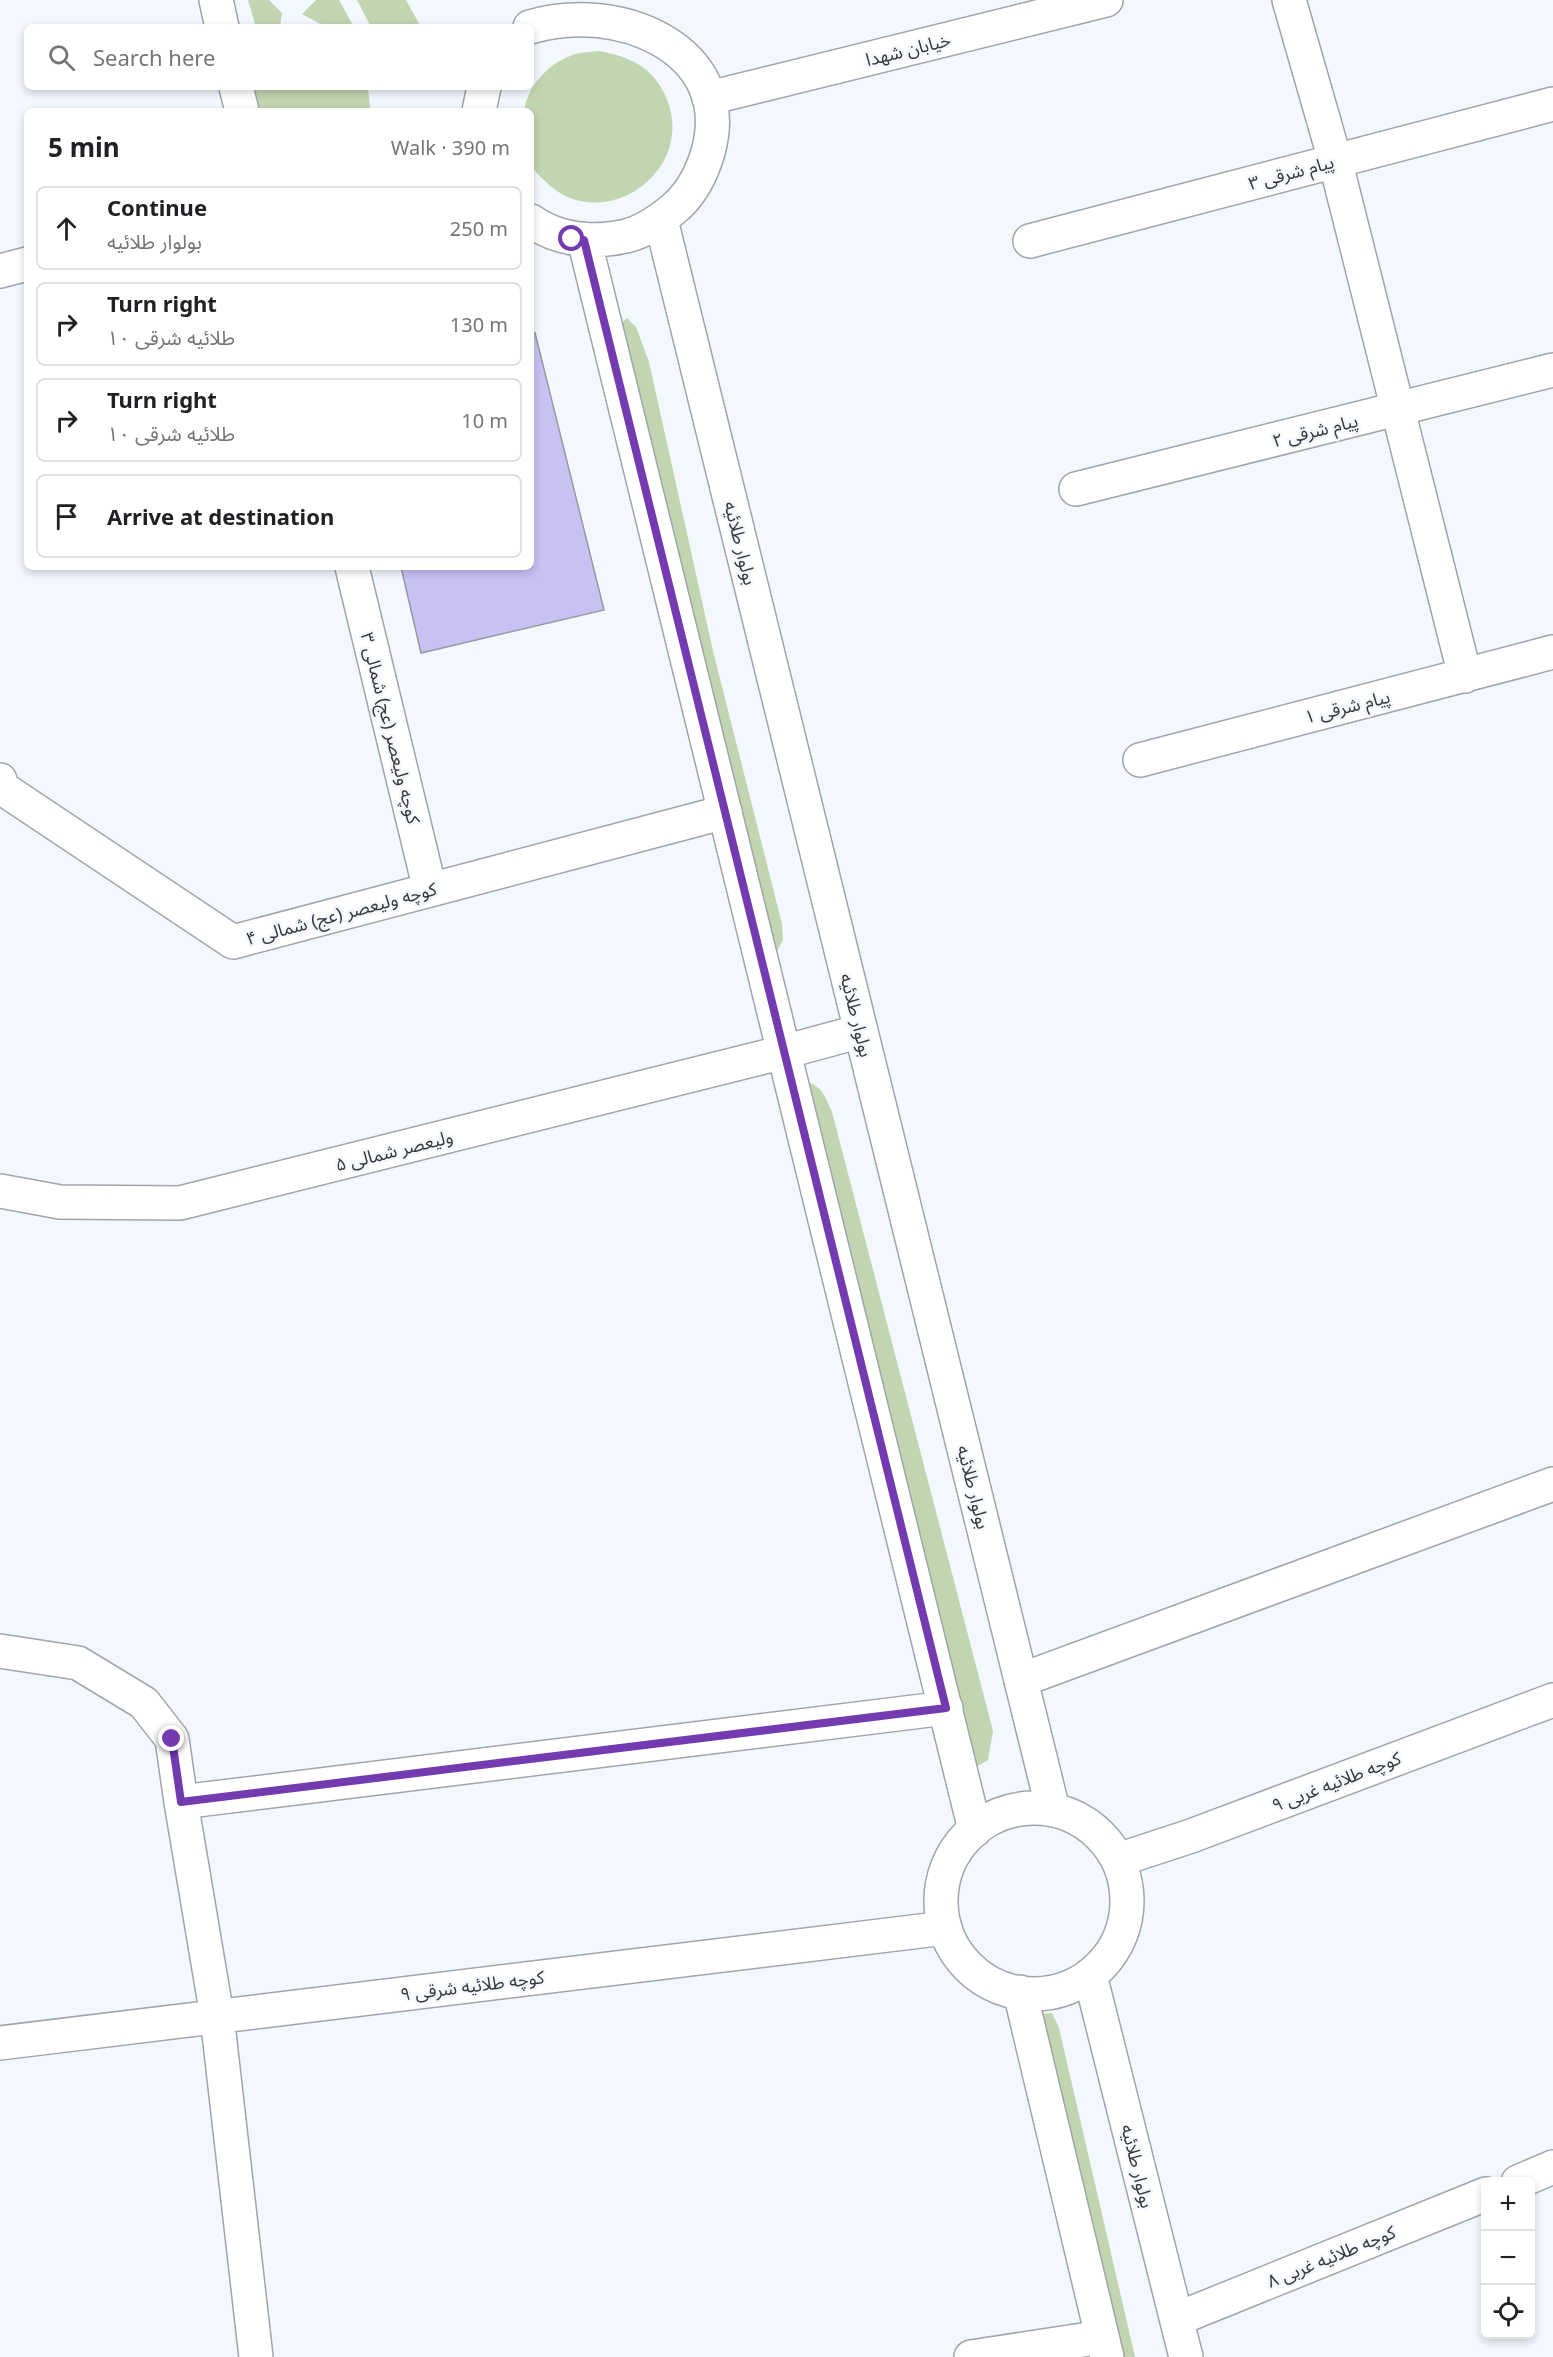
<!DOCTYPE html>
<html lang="en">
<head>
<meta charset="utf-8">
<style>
  :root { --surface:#fff; --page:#f6f6f6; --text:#202124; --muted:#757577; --line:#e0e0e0 }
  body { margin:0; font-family:"Noto Sans","Noto Sans Arabic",sans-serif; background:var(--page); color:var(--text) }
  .controls { position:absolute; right:18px; bottom:18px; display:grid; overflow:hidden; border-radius:9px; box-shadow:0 3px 9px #0003 }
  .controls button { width:54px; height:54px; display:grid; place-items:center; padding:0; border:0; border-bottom:2px solid var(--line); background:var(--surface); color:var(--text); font:30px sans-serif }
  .stop { position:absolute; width:18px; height:18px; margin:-14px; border:4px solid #743ab0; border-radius:50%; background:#fff }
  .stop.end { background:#743ab0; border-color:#fff; box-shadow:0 2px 6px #0008 }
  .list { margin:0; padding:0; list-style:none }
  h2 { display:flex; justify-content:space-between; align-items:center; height:78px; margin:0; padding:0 24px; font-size:26px }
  h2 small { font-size:20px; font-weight:400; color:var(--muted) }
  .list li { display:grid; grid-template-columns:39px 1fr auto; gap:18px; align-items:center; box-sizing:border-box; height:84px; margin:0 12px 12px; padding:0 12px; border:2px solid var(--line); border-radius:9px }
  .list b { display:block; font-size:22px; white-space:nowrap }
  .list p { margin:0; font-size:20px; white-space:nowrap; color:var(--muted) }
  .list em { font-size:20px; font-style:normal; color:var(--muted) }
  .icon { flex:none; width:33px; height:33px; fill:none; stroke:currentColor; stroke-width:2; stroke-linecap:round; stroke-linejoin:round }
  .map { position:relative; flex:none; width:1553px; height:2357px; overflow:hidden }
  .search { position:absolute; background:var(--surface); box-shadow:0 3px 9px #0003; left:24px; top:24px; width:510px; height:66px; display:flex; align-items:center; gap:15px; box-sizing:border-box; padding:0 21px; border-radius:9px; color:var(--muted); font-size:22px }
  .panel { position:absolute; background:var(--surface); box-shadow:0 3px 9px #0003; left:24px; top:108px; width:510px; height:462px; border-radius:9px }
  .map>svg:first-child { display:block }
  .green { fill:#c1d5b0 }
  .building { fill:#c7c1f4; stroke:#99999f; stroke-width:1.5 }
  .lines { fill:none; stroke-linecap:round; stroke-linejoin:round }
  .minor-casing { stroke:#a1a5aa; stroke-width:36 }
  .major-casing { stroke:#a1a5aa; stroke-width:36 }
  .minor { stroke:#fff; stroke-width:33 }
  .major { stroke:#fff; stroke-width:33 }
  .route { stroke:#743ab0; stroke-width:8 }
  .labels { text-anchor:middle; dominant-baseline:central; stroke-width:5; stroke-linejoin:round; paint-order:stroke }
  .street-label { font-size:18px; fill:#37383a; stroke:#f3f7fe }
</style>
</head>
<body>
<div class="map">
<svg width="1553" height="2357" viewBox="0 0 1553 2357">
  <rect width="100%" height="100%" fill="#f3f7fe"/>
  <!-- green -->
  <path class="green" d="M248 0H269L282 13 280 27H256Z
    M316 0H339L354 27H326L302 14Z
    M357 0H406L421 27H371Z
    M600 51C629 57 652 66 665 95 700 170 603 237 547 183 541 177 533 171 531 162 528 146 531 127 531 111H524C528 85 550 61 576 54 583 52 592 52 600 51Z
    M254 87H368L370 108 356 111H258Z
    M627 318 636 327 649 362 713 651 782 924 783 940 777 951H765L619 325Z
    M805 1082C822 1084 826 1099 832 1112L993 1731 988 1760 976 1767Z
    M1052 2013 1059 2028 1135 2357H1108L1037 2014Z"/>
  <!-- building -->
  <path class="building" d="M535 333 604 610 421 653 401 567H531V334Z"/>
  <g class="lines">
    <defs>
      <path id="minor" d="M216 0 222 27
        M1289 0 1335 160 1465 676
        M236 87 242 111
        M709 98 1106 0
        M1030 241 1553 104
        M0 271 27 264
        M1076 489 1553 370
        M352 567 430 890
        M1140 760 1553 652
        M0 780 2 788 233 942 725 812
        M0 1191 60 1202 180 1203 784 1052
        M0 1651 78 1663 144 1703 172 1739 181 1802 946 1708
        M1021 1680 1553 1484
        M181 1802 217 2016 256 2357
        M1118 1860 1191 1836 1553 1700
        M0 2043 945 1928
        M1518 2182 1553 2167
        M1177 2319 1486 2194
        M971 2357 1102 2337"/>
      <path id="major" d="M530 27C617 0 737 49 708 152 702 173 693 191 677 206 662 219 646 231 626 236 594 243 560 241 531 221
        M479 111 484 87
        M661 220 1053 1810
        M584 239 975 1830
        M784 1052 861 1031
        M941 1901a93 93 0 1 1 186 0a93 93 0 1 1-186 0Z
        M1090 1975 1186 2357
        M1020 1992 1107 2357"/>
    </defs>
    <!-- minor casing -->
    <use href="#minor" class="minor-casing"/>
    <!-- major casing -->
    <use href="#major" class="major-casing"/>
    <!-- minor -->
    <use href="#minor" class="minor"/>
    <!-- major -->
    <use href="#major" class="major"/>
  </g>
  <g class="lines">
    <!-- route -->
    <path class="route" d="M172 1739 181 1802 946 1708 584 240 572 239"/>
  </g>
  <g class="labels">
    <!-- street labels -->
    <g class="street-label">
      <text transform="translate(908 49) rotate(-14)">خیابان شهدا</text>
      <text transform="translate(1291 172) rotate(-15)">پیام شرقی ۳</text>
      <text transform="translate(1315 430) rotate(-14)">پیام شرقی ۲</text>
      <text transform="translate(741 543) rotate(76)">بولوار طلائیه</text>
      <text transform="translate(1347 706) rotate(-14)">پیام شرقی ۱</text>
      <text transform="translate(391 728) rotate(76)">کوچه ولیعصر (عج) شمالی ۳</text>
      <text transform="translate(341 913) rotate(-15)">کوچه ولیعصر (عج) شمالی ۴</text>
      <text transform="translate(857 1015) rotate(76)">بولوار طلائیه</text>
      <text transform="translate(394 1150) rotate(-14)">ولیعصر شمالی ۵</text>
      <text transform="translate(974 1487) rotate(76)">بولوار طلائیه</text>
      <text transform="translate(1336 1781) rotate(-21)">کوچه طلائیه غربی ۹</text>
      <text transform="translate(472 1985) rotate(-7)">کوچه طلائیه شرقی ۹</text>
      <text transform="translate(1138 2166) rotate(76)">بولوار طلائیه</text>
      <text transform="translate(1331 2256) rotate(-22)">کوچه طلائیه غربی ۸</text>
    </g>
  </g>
</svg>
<div class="controls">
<button>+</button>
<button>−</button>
<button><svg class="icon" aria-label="locate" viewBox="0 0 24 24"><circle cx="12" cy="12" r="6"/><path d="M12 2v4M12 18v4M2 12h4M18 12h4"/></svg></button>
</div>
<div class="stop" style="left:572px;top:239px"></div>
<div class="stop end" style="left:172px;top:1739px"></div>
<div class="search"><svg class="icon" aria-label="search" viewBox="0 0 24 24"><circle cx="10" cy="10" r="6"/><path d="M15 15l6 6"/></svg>Search here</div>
<section class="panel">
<h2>5 min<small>Walk · 390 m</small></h2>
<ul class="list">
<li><svg class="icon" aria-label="ahead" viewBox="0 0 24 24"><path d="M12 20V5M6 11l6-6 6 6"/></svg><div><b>Continue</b><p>بولوار طلائیه</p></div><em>250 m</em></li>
<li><svg class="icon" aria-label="right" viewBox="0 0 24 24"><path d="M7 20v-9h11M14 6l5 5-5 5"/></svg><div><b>Turn right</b><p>طلائیه شرقی ۱۰</p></div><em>130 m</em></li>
<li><svg class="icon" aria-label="right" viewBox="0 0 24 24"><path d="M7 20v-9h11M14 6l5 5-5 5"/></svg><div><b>Turn right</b><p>طلائیه شرقی ۱۰</p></div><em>10 m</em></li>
<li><svg class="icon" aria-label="arrive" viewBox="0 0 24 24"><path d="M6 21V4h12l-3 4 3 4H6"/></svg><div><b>Arrive at destination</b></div></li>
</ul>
</section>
</div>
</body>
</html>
